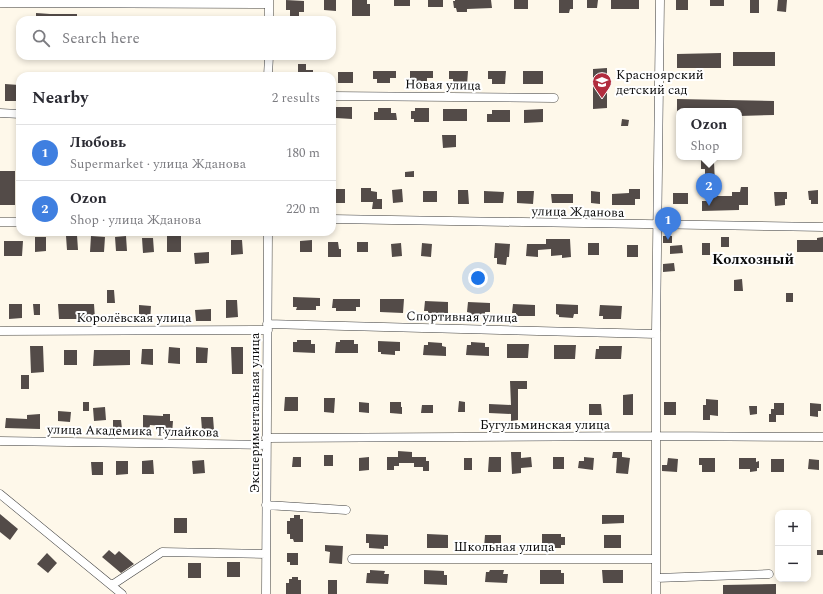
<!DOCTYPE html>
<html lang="en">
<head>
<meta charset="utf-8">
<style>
  :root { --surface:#fff; --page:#f2f2f3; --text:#2b2b33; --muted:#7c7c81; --line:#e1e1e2; --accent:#db2777 }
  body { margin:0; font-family:Spectral,serif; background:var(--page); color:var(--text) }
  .controls { position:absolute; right:12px; bottom:12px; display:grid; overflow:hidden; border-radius:8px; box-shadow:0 2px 6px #0003 }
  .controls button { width:36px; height:36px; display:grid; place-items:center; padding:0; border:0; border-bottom:1px solid var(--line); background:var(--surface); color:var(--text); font:20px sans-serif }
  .you { position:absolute; left:478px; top:278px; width:14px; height:14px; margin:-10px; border:3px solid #fff; border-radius:50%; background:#1a73e8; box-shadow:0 0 0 6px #1a73e833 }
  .badge { display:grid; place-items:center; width:26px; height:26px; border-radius:50%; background:var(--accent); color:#fff; font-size:13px; font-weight:700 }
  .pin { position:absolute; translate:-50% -33px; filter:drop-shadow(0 1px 2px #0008) }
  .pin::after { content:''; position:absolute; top:21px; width:14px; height:12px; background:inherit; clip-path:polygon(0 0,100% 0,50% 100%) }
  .popup { position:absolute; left:676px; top:108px; width:66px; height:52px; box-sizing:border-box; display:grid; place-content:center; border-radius:8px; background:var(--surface); filter:drop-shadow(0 1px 3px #0005); font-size:13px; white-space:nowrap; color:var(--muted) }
  .popup b { font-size:15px; color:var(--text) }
  .popup::after { content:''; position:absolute; left:50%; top:100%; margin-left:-8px; border:8px solid transparent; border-top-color:var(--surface) }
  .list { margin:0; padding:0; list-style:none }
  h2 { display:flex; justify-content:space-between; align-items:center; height:52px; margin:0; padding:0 16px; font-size:17px }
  h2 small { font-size:13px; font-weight:400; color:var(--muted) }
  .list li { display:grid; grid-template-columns:26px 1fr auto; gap:12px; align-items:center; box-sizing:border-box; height:56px; padding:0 16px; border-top:1px solid var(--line) }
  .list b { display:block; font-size:15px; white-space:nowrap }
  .list p { margin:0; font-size:13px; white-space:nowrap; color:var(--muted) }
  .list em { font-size:13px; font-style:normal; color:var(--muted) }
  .icon { flex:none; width:22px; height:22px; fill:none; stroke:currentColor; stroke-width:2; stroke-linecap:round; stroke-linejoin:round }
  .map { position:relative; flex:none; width:823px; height:594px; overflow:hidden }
  .search { position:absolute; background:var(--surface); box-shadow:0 2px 6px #0003; left:16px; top:16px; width:320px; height:44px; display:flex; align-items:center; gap:10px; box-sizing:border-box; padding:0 14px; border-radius:12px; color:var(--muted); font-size:15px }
  .panel { position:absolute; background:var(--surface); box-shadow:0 2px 6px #0003; left:16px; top:72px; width:320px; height:164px; border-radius:12px }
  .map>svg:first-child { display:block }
  .building { fill:#534b48 }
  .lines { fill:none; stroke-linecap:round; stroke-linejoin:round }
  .minor-casing { stroke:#3e3e3e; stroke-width:9 }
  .minor { stroke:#fff; stroke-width:8 }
  .labels { text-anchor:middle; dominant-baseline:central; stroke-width:4; stroke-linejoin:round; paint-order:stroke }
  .poi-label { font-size:13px; fill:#0b0b0b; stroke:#fff; text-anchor:start }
  .street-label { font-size:13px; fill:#0b0b0b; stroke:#fff }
  .quarter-label { font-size:15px; font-weight:bold; fill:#0b0b0b; stroke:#fff }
</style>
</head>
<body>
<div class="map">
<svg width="823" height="594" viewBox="0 0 823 594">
  <rect width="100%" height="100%" fill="#fef8ea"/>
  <!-- building -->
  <path class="building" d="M286 0 304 1V12H299V18H290V10H286Z
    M324 0H336V11L324 10Z
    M352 0H367V4H370V16H352Z
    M394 0H410V6H394Z
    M428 0H443V7H428Z
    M455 0H491L492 8 467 9V12H457L456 8H454L453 1H455Z
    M514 0H528V9H514Z
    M559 0H573V9H570L569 13H559Z
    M587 0H598L597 8H587Z
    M611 0H639V9H611Z
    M676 0H688V10H676Z
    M710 0H724V6H710Z
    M750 0H759V13H750Z
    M778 0H787L786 12 777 11Z
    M36 13 50 14H77V20H36Z
    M733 52H775V66H733Z
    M721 53V68H677V54Z
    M298 64H306V70H313V76H298Z
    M607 68V108L593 109V69Z
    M373 71H396V78H390V83H377V79H373Z
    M410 71H433V78H427V83H414V79H410Z
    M449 71H468L467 85H453V79H449Z
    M488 71H506L505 84H492V79H488Z
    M523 71H543V84H523Z
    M338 72H353V83H338Z
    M5 84 19 85V101H5Z
    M677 99 774 101V115L739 116V111H677Z
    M336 107H352V119L336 118Z
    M378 108H391V113H396L397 120H374V112H378Z
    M415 108H429V122H414V119H411V111H415Z
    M443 109H467V121H443Z
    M543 109V122L524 123V110Z
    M492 110H510V122H487V114H492Z
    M622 119 629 120 628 126H621Z
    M442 135H456V147L443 148Z
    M701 158H710V162H714L715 183H705V169H701Z
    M0 171H15V205H0Z
    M414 171V177H405V172Z
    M741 187H748V205H739V210L702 211V201H707V196H732V192H740Z
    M361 188H371V191L377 192V199H382V209H372L373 202H361Z
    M332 189H345V203H334V200H332Z
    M402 189 403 202 393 203 392 190Z
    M629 189H640V199H635V205H612V194L629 193Z
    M458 190H468L469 204H458Z
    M818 190V204H811V200H809L808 191Z
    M423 191H437V202H423Z
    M484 191 504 192 503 203H484Z
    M517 191H534L533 204 517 203Z
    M591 191 600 192V204L591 203Z
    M774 192H787V199H785V205L775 206Z
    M673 193H688V204H673Z
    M551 194H573V203H552Z
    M77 235 78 250H67L66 236Z
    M167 235H181V252H167Z
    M91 236 105 237 104 252H90Z
    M126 236 127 251H116L115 237Z
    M663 236H672V243H663Z
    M35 237H46V251L35 252Z
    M721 237H729V247H721Z
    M823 237V252H797V240H817V238Z
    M142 238H153L154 252 143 253Z
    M546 239H570L571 257 562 258V255L551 256V249L538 250V257L526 256 527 244H546Z
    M231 240H242L243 254 231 255Z
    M312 240V252H300V241Z
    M4 241H23L22 256H4Z
    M328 242H338L339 249H341V257H328Z
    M357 242H368V252H357Z
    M401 243 402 256 392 257 391 244Z
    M422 243 432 244 431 257 421 256Z
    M495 243 510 244 509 257H507L506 265 497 264V258H494Z
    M588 243H599V255H588Z
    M702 243H710V255H702Z
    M627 245H638V257H627Z
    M682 245 683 253 670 254V246Z
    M209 252V263L195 264 194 253Z
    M674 263 675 271 663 272V264Z
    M742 279 743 291H734V280Z
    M107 290H114L115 303H107Z
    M786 293H793V302H786Z
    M293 297 320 298V306H316V310H296L297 307H293Z
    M333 299H360V307H356V311H336V308H332Z
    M380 299H404L403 313 380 312Z
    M226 300H237L238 317 226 318Z
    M425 301 448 302V314L428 313V311H424Z
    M468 302 490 303V312H485V316L471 315V313L467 312Z
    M9 304H22V318L9 319Z
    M33 304H40V315H34Z
    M58 304H94L95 319H59Z
    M513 304 535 305V316H516V313H512Z
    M556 304 578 305V314H574L573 318 559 317V315L556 314Z
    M139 305 151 306 150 321H139Z
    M600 305 622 306 621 319H603V316H599Z
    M211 309V321H196L195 310Z
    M297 340H311V344H315V353L293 352V342H297Z
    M340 340H354V344H358V353H335L336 342H340Z
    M378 341 400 342V351H395V355L381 354V352H378Z
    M428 342 442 343V346L446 347V356L423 355 424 345H428Z
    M471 342 485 343V347H489V356L466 355 467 345H471Z
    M507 344H529L528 358H507Z
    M554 345H576L575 359H554Z
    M30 346H43L44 372 31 373Z
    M599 346H622L621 359H595L596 349H599Z
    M169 347 180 348V364L168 363Z
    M196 347 208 348 207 363H196Z
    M231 347H243V374H232Z
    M142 349H153V365L141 364Z
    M64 350H77V365H64Z
    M94 350H130V365L93 366Z
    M21 375H29V389H21Z
    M510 381H527V389H518V420L511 421V414L489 413V404L511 405Z
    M633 394V415H623V395Z
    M285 397H298V411H284Z
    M324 398H335L334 413 324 412Z
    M706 399 718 400V416L710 415V420H703V405H706Z
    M459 401 465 402V412H458Z
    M83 402H89V411H83Z
    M359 402 369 403V413L359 412Z
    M390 402H401V407H402V414L390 413Z
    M664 402H676V415H664Z
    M774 403H784V415H776V422H769V414H771V409H774Z
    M810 403 821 404V411H818V417L810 416Z
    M589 404H601L602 415H589Z
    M422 405H433V413H421Z
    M749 406H757V414L750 415Z
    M105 407 106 420 94 421 93 408Z
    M58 411 71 412 70 422 58 421Z
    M40 414V429L5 428 6 418 27 419V415Z
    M163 414H170V421H173L172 434 163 433V426L150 425 149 429H143V415L163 416Z
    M201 417H213L214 430H202Z
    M113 420H121L122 429H113Z
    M398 451 412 452V457H426V461H429V471H423V467H414V463H399V466H394V470H387V457H398Z
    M511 452H521V458L531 457 532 467 521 468V473L512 474Z
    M613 452H622V457L630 458 628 474 616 473 617 458H612Z
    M324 455H333V466H324Z
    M293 457H301V467H292Z
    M369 457V470L359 471V458Z
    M489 457H501V472H488Z
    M553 457H564V469H553Z
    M584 457 594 458 593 470 578 468 579 461H584Z
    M464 458H472V470H464Z
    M668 458 678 459 677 472 662 471V465H667Z
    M699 458H715V472H702V465H699Z
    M739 458H756V462L759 461V468H757V471L750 472V469H739Z
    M771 459H784V472H771Z
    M809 459 819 460V470L808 469Z
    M153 460 154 474H142V461Z
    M204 460 205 473 193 474 192 461Z
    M116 461H128V474L116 475Z
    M91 462H103V475H92Z
    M0 514 18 529 10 540 0 532Z
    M294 515H300V519H303V542H294L293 539H290V534H287V521H290V518H294Z
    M602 515H624V523L602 524Z
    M174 518H187V533H174Z
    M366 534 388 535V546H384V549L369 548V543H366Z
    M427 534 448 535V548H427Z
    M542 534H561V537H565V545H561V548H542Z
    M485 535H501V548H484Z
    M604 535H621V548H604Z
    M325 545 343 546 342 564 329 563 330 552 325 551Z
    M109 550 115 555 119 551 134 564 121 573 102 557Z
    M817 550H823V555H817Z
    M47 553 57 563 48 573 37 564Z
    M287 553H298V565H290V562H287Z
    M227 562H240V577H227Z
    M188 563H201V578H188Z
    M370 570 385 571 384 574H389L388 584 366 583 367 573H370Z
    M424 570 444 571V575H447V585L424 584Z
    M490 570H504L503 574H508L507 583 485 582 486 572H489Z
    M540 570H561V573H564V584H540Z
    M602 570H623V583H603Z
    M292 577H298V580H301V594H286V583H289V579H292Z
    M328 580H337V594H328Z
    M776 584V594H723V585Z"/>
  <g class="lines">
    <defs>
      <path id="minor" d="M0 3 269 4
        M269 20V0
        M268 76 269 56
        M332 96 554 98
        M0 113 20 114
        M332 219 823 227
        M0 222H20
        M267 324 656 334
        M0 331 268 330
        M266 438 657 436 823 437
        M0 441 266 445
        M0 494 122 594
        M266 505 346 510
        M352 559H656
        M656 578 769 574
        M112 585 162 552 266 554
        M266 594 268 232
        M656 594V334L660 0"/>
    </defs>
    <!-- minor casing -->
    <use href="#minor" class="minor-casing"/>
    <!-- minor -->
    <use href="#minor" class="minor"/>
  </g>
  <!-- icons -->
  <defs>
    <symbol id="school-pin" viewBox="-11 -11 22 30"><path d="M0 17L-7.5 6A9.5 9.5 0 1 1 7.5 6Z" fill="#b12c3d" stroke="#fff"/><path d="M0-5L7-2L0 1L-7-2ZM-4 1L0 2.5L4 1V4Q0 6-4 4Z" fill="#fff"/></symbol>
  </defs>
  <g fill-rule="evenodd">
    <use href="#school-pin" x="591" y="71" width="22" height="30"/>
  </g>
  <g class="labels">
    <!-- poi labels -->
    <g class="poi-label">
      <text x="616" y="75">Красноярский<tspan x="616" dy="15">детский сад</tspan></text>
    </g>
    <!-- street labels -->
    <g class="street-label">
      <text transform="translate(443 85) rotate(1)">Новая улица</text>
      <text transform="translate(578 212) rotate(1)">улица Жданова</text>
      <text transform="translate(462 317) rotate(1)">Спортивная улица</text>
      <text x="134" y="318">Королёвская улица</text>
      <text transform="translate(255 413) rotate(-90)">Экспериментальная улица</text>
      <text x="545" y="425">Бугульминская улица</text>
      <text transform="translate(133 431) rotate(1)">улица Академика Тулайкова</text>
      <text x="504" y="547">Школьная улица</text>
    </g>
    <!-- quarter labels -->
    <g class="quarter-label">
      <text x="753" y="259">Колхозный</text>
    </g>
  </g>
</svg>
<div class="controls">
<button>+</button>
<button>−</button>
</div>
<div class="you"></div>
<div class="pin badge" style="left:668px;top:240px;background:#3f7fe0">1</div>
<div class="pin badge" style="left:709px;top:206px;background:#3f7fe0">2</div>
<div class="popup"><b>Ozon</b>Shop</div>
<div class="search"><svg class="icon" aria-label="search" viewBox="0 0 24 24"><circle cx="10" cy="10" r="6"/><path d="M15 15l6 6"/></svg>Search here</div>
<section class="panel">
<h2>Nearby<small>2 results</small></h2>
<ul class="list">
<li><span class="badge" style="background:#3f7fe0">1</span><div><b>Любовь</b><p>Supermarket · улица Жданова</p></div><em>180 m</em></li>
<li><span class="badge" style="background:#3f7fe0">2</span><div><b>Ozon</b><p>Shop · улица Жданова</p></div><em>220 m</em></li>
</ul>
</section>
</div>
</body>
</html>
